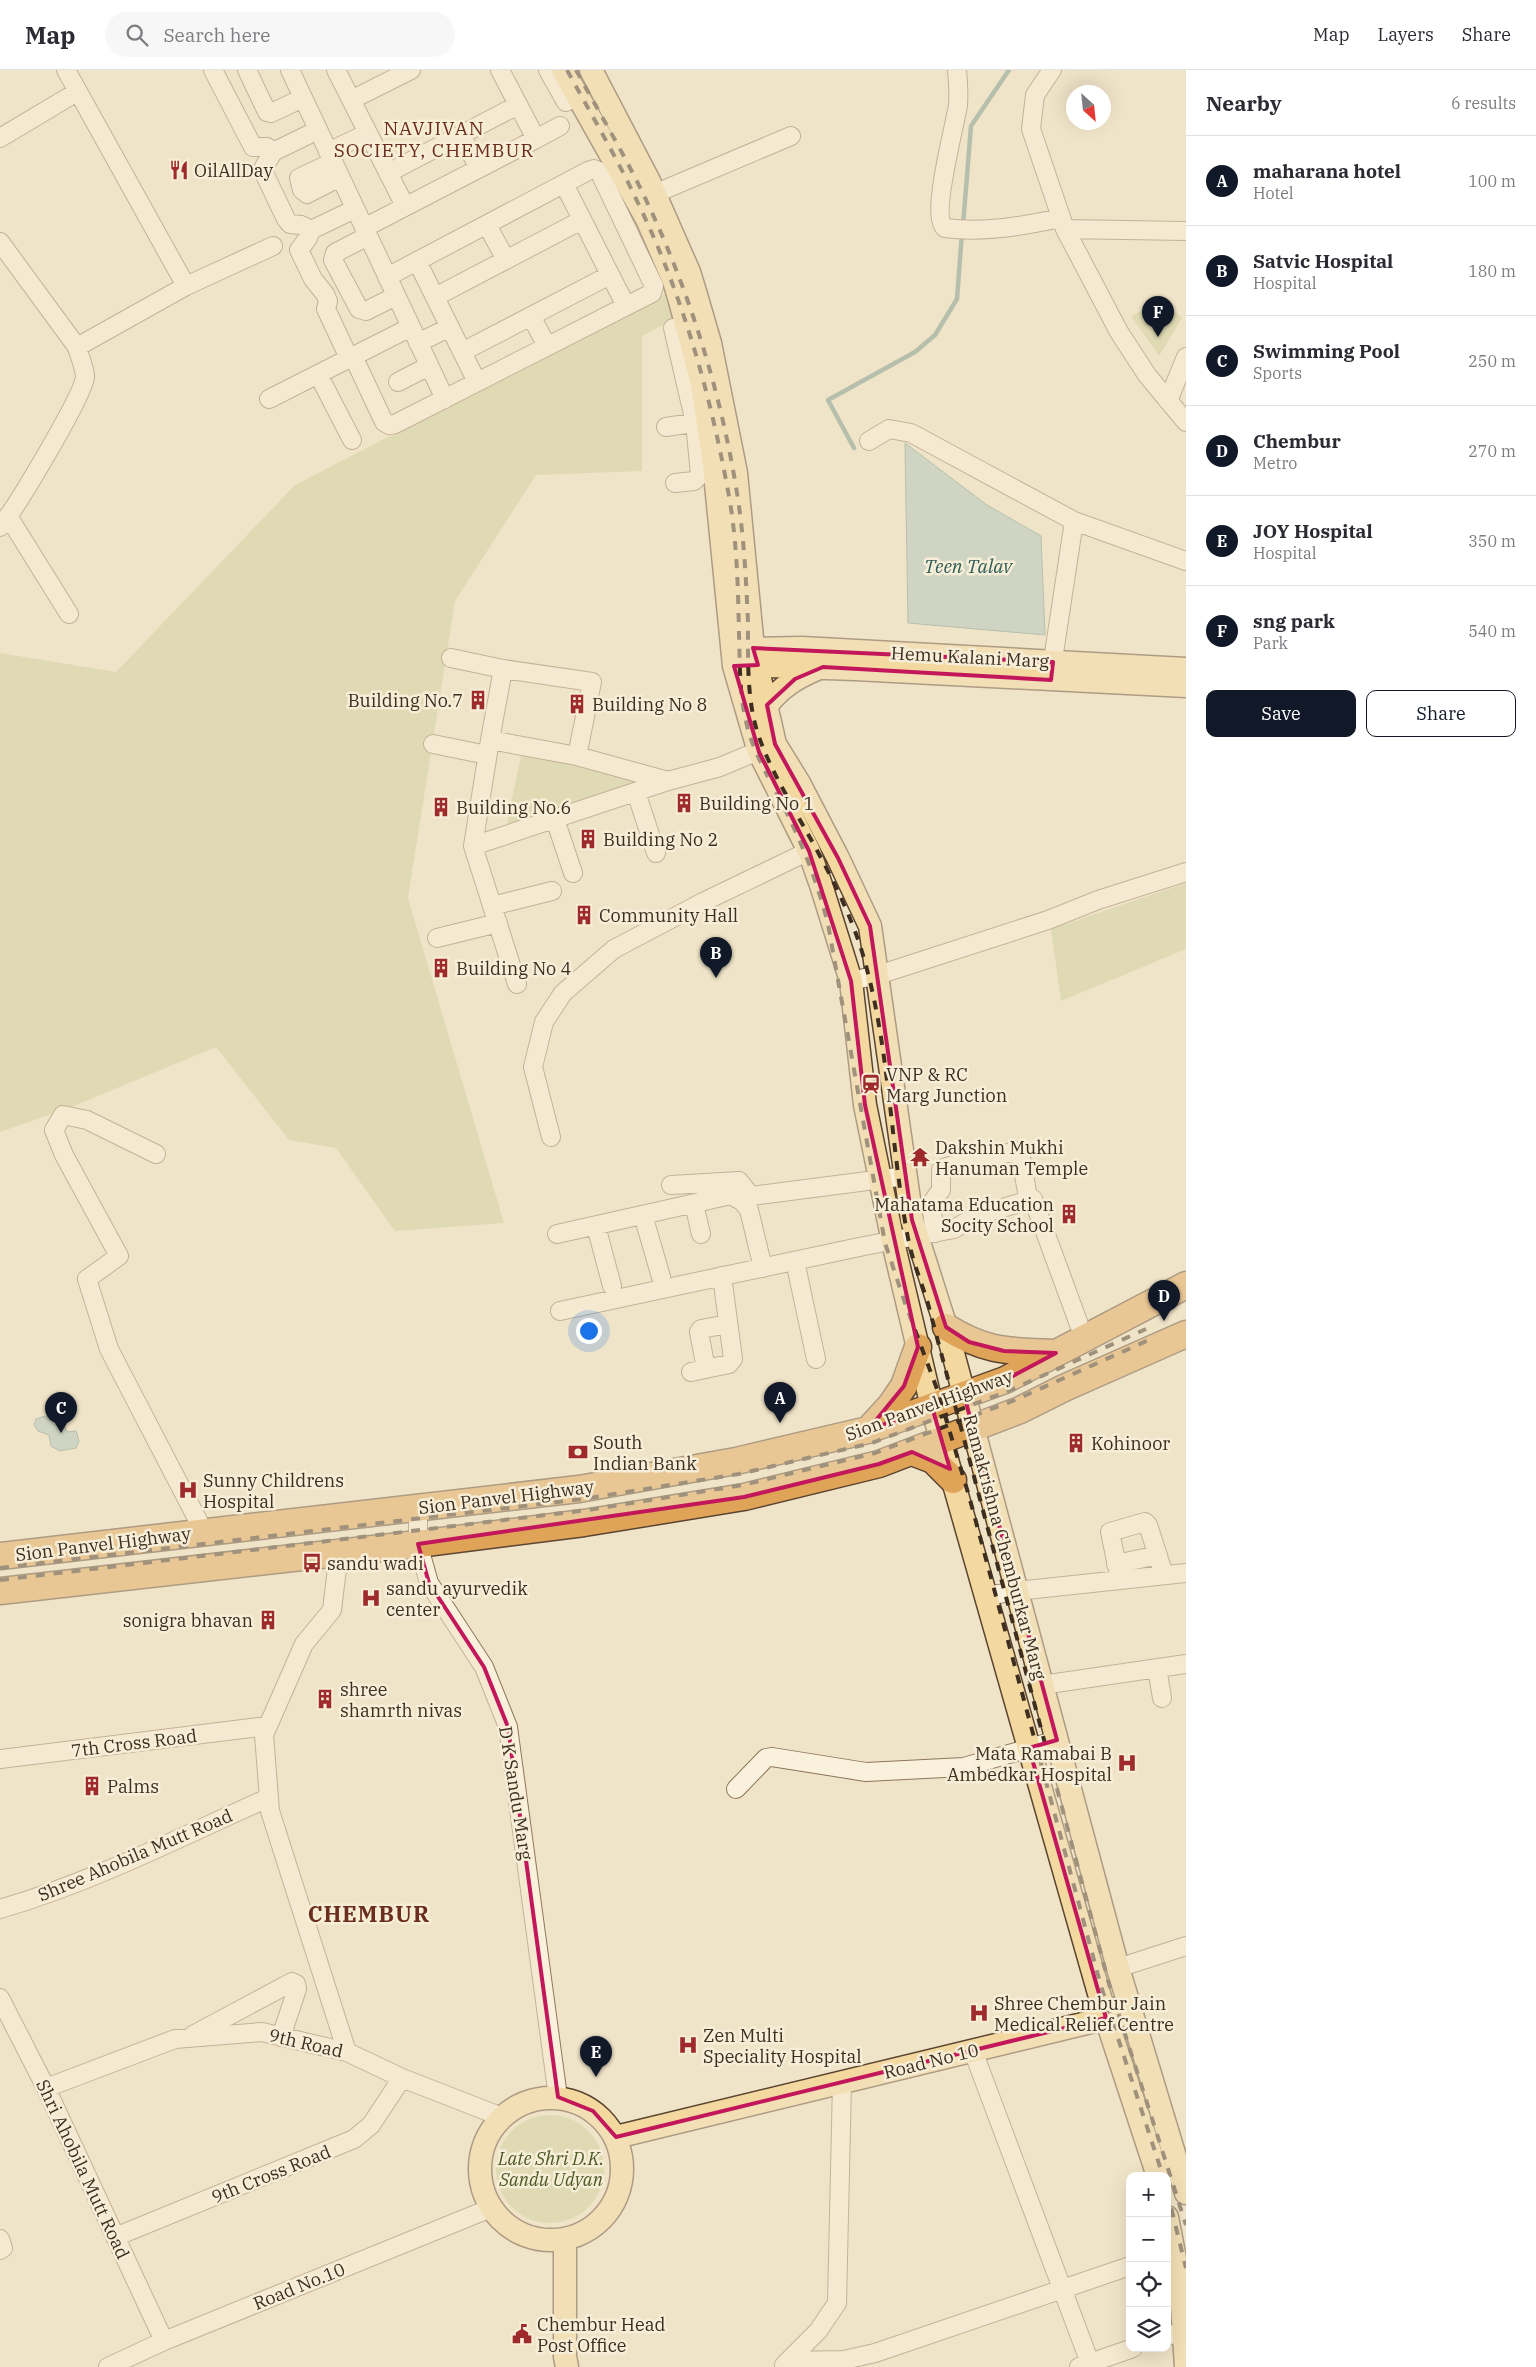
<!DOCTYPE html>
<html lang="en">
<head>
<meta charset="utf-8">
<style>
  :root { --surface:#fff; --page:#f7f7f7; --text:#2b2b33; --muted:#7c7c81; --line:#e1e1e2; --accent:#111827 }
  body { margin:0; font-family:"IBM Plex Serif",serif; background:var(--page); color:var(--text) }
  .controls { position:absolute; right:15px; bottom:15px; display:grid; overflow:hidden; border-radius:10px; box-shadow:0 5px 20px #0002 }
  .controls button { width:45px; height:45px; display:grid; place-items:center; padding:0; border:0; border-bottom:1px solid var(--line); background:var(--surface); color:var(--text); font:25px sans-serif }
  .compass { position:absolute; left:1066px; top:15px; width:45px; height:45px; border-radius:50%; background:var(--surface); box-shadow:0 5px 20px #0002; rotate:153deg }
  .you { position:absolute; left:588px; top:1260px; width:18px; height:18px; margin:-12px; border:4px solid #fff; border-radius:50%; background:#1a73e8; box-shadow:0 0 0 8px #1a73e833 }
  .badge { display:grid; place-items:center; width:32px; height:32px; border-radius:50%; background:var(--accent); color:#fff; font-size:16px; font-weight:700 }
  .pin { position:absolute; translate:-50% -41px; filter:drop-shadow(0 1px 2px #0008) }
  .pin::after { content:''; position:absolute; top:26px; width:18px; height:15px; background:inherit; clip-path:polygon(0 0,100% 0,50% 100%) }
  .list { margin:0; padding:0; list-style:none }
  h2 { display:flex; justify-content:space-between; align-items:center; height:65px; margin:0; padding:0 20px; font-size:21px }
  h2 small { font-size:16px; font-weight:400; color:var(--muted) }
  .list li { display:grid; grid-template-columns:32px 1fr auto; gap:15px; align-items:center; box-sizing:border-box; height:90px; padding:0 20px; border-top:1px solid var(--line) }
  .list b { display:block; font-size:19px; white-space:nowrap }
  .list p { margin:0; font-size:16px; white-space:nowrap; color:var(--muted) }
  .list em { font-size:16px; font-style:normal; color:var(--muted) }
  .actions { display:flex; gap:10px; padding:15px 20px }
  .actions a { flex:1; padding:11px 0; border:1px solid var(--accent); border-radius:10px; text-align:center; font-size:18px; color:var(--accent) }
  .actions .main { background:var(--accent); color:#fff }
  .icon { flex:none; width:28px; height:28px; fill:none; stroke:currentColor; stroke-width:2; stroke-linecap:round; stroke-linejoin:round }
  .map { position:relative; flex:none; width:1186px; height:2297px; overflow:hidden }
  header { display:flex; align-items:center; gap:30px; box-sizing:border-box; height:70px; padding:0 25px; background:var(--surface); border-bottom:1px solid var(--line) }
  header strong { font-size:24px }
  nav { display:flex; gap:28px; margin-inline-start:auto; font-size:18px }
  .search { width:350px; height:45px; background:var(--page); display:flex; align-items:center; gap:12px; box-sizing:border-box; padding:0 18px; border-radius:28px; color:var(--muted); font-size:19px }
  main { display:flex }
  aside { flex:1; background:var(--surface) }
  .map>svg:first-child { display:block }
  .green { fill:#c9cf9b }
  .water { fill:#a9c4bc; stroke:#6f938a }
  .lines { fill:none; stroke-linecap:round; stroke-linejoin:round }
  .stream { stroke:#6f938a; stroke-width:4.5 }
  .minor-casing { stroke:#8d765c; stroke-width:20 }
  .major-casing { stroke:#5b4430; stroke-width:25 }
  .highway-casing { stroke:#5b4430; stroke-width:29 }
  .minor { stroke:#faf1dc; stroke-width:18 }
  .major { stroke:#f3d9a0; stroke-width:22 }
  .highway { stroke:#e0a458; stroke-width:26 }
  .rail { stroke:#3d2e20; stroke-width:4; stroke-dasharray:9 9; stroke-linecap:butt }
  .marked { fill:none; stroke:#c2185b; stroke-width:4; stroke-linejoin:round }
  .labels { text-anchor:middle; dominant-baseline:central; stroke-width:5; stroke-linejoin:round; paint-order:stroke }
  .poi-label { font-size:18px; fill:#3d2e20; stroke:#f7eed8; text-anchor:start }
  .street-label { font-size:18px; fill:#3d2e20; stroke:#f7eed8 }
  .park-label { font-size:18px; font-style:italic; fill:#4d5a26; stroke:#f7eed8 }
  .neighbourhood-label { font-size:19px; letter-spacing:1px; fill:#6b2e1e; stroke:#f7eed8 }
  .water-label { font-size:19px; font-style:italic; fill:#2f5d5a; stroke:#f7eed8 }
  .district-label { font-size:22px; font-weight:bold; letter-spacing:1px; fill:#6b2e1e; stroke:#f7eed8 }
</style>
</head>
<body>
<header>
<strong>Map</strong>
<div class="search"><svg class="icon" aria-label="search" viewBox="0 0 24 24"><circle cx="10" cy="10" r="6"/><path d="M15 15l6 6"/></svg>Search here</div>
<nav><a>Map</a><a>Layers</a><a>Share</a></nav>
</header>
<main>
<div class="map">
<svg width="1186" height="2297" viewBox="0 0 1186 2297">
  <rect width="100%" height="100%" fill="#f0e4c8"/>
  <!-- green -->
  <path class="green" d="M669 222 675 249 642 266V401L536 405 455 531 408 828 504 1153 395 1161 336 1078 289 1070 216 977 69 1038 0 1062V583L116 602 295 415Z
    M1164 231 1182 248 1159 286 1131 246Z
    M523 676 667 705 506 758Z
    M1186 813V879L1061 931 1051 859Z
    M496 2099a54 54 0 1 1 108 0a54 54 0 1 1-108 0Z"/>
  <!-- water -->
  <path class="water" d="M905 373 987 435 1041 466 1045 565 908 553Z
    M45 1346 55 1355H64L67 1362 76 1361 79 1371 76 1378 60 1381 51 1376 49 1365 38 1361 34 1355 36 1349Z"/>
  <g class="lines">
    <!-- stream -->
    <path class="stream" d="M963 155 971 56 1009 0
      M854 378 828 330 915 282 935 265 957 229 962 162"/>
    <defs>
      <path id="minor" d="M213 0 253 77H267L273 82
        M247 0 267 42 271 43 303 28
        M290 0 445 329
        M336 0 405 136
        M548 0 566 32
        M957 0C958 11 959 24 958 35 955 56 930 146 945 158 986 163 1022 156 1061 148
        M1052 0 1035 25 1031 59 1065 159 1119 262 1147 305 1186 352
        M351 30 411 0
        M461 65 479 98
        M0 68 77 22
        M536 69 560 56
        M328 82 368 63
        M333 92 299 108 302 120 307 124 340 107
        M388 103 518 35
        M564 114 626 236
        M654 124 791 66
        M487 155 506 190
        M364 158 536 69 500 0
        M1065 159 1186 161
        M311 160 301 155 290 154 286 149 264 103V97L273 82 318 60
        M368 166 335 183 333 190 359 239 366 241 396 226
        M0 172 77 277
        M417 191 477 312
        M186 216 273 176
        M435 227 582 150
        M531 246 547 276
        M673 258 695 353 700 405 694 411 675 413
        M418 273 450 257
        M462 282 610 205
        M353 286 384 352 389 355 395 354 652 223 654 216 599 101 594 99 588 101 387 207
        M349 288 326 239 328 231 325 224 313 209 299 180 308 168 311 160 355 139
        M318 304 352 370
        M398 312 429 296
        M269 329 411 257
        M1168 331 1186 287
        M666 357 705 351
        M869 371 889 359 911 363 1074 451 1051 603
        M8 446 69 544
        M1074 451 1186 491
        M0 457C15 440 83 326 85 307 85 298 79 285 77 277L186 216 66 0
        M451 588 503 599 592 612 577 686
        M490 670 503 599
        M433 674 487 685
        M668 711 577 686 490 670 473 776 668 711 720 697 770 676
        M636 722 656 783
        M555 749 573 803
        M473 776 517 914
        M492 836 552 821
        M437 868 498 853
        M851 911 878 905 1048 850 1098 830 1186 802
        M551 1067 533 997 544 952 563 923 614 879 703 832 809 781
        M156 1084 87 1050 63 1045 54 1060 64 1085 119 1186 87 1209 109 1279 204 1462
        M671 1115 739 1111 751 1126 906 1106
        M1033 1129 1084 1268
        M694 1134 701 1164
        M643 1145 661 1207
        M596 1156 612 1216
        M557 1164 731 1125 743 1132 749 1140 763 1198
        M795 1191 816 1289
        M560 1241 864 1176 954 1159 976 1146 1026 1131 1028 1128 1020 1082 1016 1081 946 1097 941 1100V1120L933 1131 932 1142 935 1163
        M706 1299 699 1262 701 1259 728 1254
        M691 1302 729 1294 733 1289 722 1206
        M418 1439V1474L429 1513 484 1597 508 1657 558 2027
        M339 1482 332 1540 304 1574 264 1665 270 1741 347 1982
        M1116 1494 1158 1485
        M1120 1510 1110 1462 1145 1452 1148 1455 1164 1505
        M986 1526 1017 1521 1186 1503
        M1157 1598 1162 1628
        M1042 1615 1186 1594
        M0 1689 267 1656
        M736 1719 766 1688 772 1687 866 1702 964 1697 1057 1670
        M0 1839C93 1812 180 1767 268 1728
        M1118 1898 1186 1876
        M0 1928 46 2018 164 2271
        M193 1965 292 1912 296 1914 297 1919 281 1967
        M973 1981 1090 2293
        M46 2018 175 1969 262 1962 347 1982 402 2008 502 2047
        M115 2167 354 2069 371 2055 402 2008
        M0 2169 3 2178 0 2180
        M1167 2266 1186 2260
        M789 2291 844 2290 875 2283 1130 2196
        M784 2295 818 2261 837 2233 842 2013
        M108 2297 164 2271 491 2138
        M1079 2297 1133 2278"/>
      <path id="major" d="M563 0 647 149 674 211 680 231 702 314 714 394 734 596 759 682 809 781 821 815 851 911 865 1035 893 1172 932 1337 1106 1948 1158 2106
        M591 0 649 111 689 202 696 225 710 273 736 403 753 578 775 674 799 713 838 788 870 856 912 1150 946 1257 1118 1898 1186 2123
        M740 579 802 578 1186 599
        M743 595 855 599 1186 616
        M767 635C781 617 796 608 817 599
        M480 2099a71 71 0 1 1 142 0a71 71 0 1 1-142 0Z
        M616 2067 1120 1945
        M1167 2147 1181 2220 1186 2297
        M565 2169V2287L567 2297"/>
      <path id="highway" d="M946 1257C986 1282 1007 1281 1053 1283
        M870 1358 891 1335 904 1316 918 1277
        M912 1382 933 1390 953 1410
        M0 1486 579 1419 736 1391 868 1360 1005 1310 1186 1215
        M0 1521 418 1474 584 1453 744 1427 879 1394 1020 1340 1064 1318 1186 1264"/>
    </defs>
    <!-- minor casing -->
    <use href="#minor" class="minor-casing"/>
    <!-- major casing -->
    <use href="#major" class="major-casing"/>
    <!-- highway casing -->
    <use href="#highway" class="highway-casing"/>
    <!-- minor -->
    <use href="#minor" class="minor"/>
    <!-- major -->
    <use href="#major" class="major"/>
    <!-- highway -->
    <use href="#highway" class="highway"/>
    <!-- rail -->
    <path class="rail" d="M567 0C591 44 617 88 638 133 682 224 710 322 728 421 737 468 738 516 739 564 740 592 739 623 746 651 750 671 759 689 768 707
      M576 0C600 44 626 87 647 132 690 223 721 323 737 423 744 466 746 509 748 552 748 584 747 618 754 650 763 686 782 717 800 750 824 792 849 838 863 885 890 977 890 1074 908 1168 912 1189 920 1209 927 1230L1109 1914 1186 2155
      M776 722C799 765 816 807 828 854L885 1173 905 1233 937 1319 969 1426 1101 1916 1163 2106
      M0 1498 583 1429 739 1404 872 1373 1011 1320 1146 1259
      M0 1510 588 1440 743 1415 875 1383 1015 1330 1151 1269
      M1167 2121 1186 2198"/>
  </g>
  <!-- marked area -->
  <path d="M0 0H1186V2297H0ZM753 578 1053 592 1051 610 823 597 795 609 767 635 775 674 838 788 870 856 912 1150 946 1257 969 1272 1004 1281 1056 1283 1005 1310 964 1325 1057 1670 1029 1678 1106 1948 616 2067 593 2041 558 2027 508 1657 484 1597 429 1513 418 1474 744 1427 879 1394 912 1382 950 1399 932 1337 868 1360 904 1316 918 1277 865 1035 851 911 809 781 759 682 734 596 758 595Z" fill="#f0e4c8" fill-opacity=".55" fill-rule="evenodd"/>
  <path class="marked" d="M753 578 1053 592 1051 610 823 597 795 609 767 635 775 674 838 788 870 856 912 1150 946 1257 969 1272 1004 1281 1056 1283 1005 1310 964 1325 1057 1670 1029 1678 1106 1948 616 2067 593 2041 558 2027 508 1657 484 1597 429 1513 418 1474 744 1427 879 1394 912 1382 950 1399 932 1337 868 1360 904 1316 918 1277 865 1035 851 911 809 781 759 682 734 596 758 595Z"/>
  <!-- icons -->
  <defs>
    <symbol id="restaurant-bare" viewBox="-9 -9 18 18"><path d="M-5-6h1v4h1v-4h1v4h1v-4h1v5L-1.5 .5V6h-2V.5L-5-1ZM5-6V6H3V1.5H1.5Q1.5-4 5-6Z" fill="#9e2a2b" stroke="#f7eed8" stroke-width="2.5" paint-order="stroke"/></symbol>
    <symbol id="building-bare" viewBox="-9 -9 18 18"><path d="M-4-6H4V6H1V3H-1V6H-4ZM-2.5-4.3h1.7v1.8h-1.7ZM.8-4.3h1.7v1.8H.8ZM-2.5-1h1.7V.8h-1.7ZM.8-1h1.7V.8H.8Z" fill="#9e2a2b" stroke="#f7eed8" stroke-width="2.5" paint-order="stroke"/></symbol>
    <symbol id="station-bare" viewBox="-9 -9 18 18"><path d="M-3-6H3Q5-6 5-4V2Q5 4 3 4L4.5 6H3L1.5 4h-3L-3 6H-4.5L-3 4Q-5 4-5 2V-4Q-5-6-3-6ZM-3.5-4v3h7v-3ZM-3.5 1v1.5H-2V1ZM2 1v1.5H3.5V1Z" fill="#9e2a2b" stroke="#f7eed8" stroke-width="2.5" paint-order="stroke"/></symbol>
    <symbol id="temple-bare" viewBox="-9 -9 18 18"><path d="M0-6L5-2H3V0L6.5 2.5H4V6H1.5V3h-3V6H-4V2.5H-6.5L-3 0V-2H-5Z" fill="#9e2a2b" stroke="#f7eed8" stroke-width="2.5" paint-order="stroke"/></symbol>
    <symbol id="bank-bare" viewBox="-9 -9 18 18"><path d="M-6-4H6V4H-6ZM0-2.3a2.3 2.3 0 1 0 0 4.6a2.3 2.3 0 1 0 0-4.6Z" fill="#9e2a2b" stroke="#f7eed8" stroke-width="2.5" paint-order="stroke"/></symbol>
    <symbol id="hospital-bare" viewBox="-9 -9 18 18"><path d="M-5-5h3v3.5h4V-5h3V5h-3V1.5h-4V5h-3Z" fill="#9e2a2b" stroke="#f7eed8" stroke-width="2.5" paint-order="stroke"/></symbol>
    <symbol id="bus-bare" viewBox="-9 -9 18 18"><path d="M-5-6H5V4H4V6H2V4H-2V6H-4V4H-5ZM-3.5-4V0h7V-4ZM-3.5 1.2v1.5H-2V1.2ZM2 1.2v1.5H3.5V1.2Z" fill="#9e2a2b" stroke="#f7eed8" stroke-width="2.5" paint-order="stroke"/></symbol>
    <symbol id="civic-bare" viewBox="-9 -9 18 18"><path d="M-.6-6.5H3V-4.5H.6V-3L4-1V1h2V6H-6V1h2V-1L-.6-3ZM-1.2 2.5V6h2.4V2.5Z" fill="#9e2a2b" stroke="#f7eed8" stroke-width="2.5" paint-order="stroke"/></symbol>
  </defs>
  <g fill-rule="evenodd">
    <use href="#restaurant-bare" x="165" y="86" width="28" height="28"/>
    <use href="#building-bare" x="464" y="616" width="28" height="28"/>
    <use href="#building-bare" x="563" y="620" width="28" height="28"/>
    <use href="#building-bare" x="670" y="719" width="28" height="28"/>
    <use href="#building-bare" x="427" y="723" width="28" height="28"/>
    <use href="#building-bare" x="574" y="755" width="28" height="28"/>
    <use href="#building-bare" x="570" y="831" width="28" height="28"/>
    <use href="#building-bare" x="427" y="884" width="28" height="28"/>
    <use href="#station-bare" x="857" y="1000" width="28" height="28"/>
    <use href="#temple-bare" x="906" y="1073" width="28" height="28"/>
    <use href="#building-bare" x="1055" y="1130" width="28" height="28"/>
    <use href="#building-bare" x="1062" y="1359" width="28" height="28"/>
    <use href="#bank-bare" x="564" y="1368" width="28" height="28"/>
    <use href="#hospital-bare" x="174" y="1406" width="28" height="28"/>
    <use href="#bus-bare" x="298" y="1479" width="28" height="28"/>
    <use href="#hospital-bare" x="357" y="1514" width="28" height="28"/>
    <use href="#building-bare" x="254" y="1536" width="28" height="28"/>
    <use href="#building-bare" x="311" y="1615" width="28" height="28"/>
    <use href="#hospital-bare" x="1113" y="1679" width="28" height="28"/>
    <use href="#building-bare" x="78" y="1702" width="28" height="28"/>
    <use href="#hospital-bare" x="965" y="1929" width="28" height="28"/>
    <use href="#hospital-bare" x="674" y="1961" width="28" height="28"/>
    <use href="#civic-bare" x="508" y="2250" width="28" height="28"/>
  </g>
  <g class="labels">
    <!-- poi labels -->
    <g class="poi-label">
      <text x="194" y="100">OilAllDay</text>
      <text x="463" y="630" text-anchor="end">Building No.7</text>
      <text x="592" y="634">Building No 8</text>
      <text x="699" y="733">Building No 1</text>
      <text x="456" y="737">Building No.6</text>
      <text x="603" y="769">Building No 2</text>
      <text x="599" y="845">Community Hall</text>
      <text x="456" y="898">Building No 4</text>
      <text x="886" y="1004">VNP &amp; RC<tspan x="886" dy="21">Marg Junction</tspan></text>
      <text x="935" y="1077">Dakshin Mukhi<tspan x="935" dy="21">Hanuman Temple</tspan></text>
      <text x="1054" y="1134" text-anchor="end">Mahatama Education<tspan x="1054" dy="21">Socity School</tspan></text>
      <text x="593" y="1372">South<tspan x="593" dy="21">Indian Bank</tspan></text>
      <text x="1091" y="1373">Kohinoor</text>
      <text x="203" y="1410">Sunny Childrens<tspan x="203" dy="21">Hospital</tspan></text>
      <text x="327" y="1493">sandu wadi</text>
      <text x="386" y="1518">sandu ayurvedik<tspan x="386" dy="21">center</tspan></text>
      <text x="253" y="1550" text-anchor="end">sonigra bhavan</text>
      <text x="340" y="1619">shree<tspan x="340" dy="21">shamrth nivas</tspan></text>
      <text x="1112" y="1683" text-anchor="end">Mata Ramabai B<tspan x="1112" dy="21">Ambedkar Hospital</tspan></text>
      <text x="107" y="1716">Palms</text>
      <text x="994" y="1933">Shree Chembur Jain<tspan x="994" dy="21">Medical Relief Centre</tspan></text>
      <text x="703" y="1965">Zen Multi<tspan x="703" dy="21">Speciality Hospital</tspan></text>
      <text x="537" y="2254">Chembur Head<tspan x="537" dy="21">Post Office</tspan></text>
    </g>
    <!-- street labels -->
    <g class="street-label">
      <text transform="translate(970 587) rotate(3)">Hemu Kalani Marg</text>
      <text transform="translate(929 1335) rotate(-20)">Sion Panvel Highway</text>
      <text transform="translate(506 1427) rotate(-7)">Sion Panvel Highway</text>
      <text transform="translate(103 1474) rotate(-7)">Sion Panvel Highway</text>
      <text transform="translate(1005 1477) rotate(75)">Ramakrishna Chemburkar Marg</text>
      <text transform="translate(134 1673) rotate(-7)">7th Cross Road</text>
      <text transform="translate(516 1723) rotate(81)">D K Sandu Marg</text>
      <text transform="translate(135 1785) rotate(-23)">Shree Ahobila Mutt Road</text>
      <text transform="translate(306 1973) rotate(13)">9th Road</text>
      <text transform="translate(931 1991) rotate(-14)">Road No 10</text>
      <text transform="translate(83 2099) rotate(65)">Shri Ahobila Mutt Road</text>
      <text transform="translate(271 2104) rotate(-22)">9th Cross Road</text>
      <text transform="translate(299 2216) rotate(-22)">Road No.10</text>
    </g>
    <!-- park labels -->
    <g class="park-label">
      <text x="551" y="2088">Late Shri D.K.<tspan x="551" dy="21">Sandu Udyan</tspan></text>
    </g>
    <!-- neighbourhood labels -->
    <g class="neighbourhood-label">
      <text x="434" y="58">NAVJIVAN<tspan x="434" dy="22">SOCIETY, CHEMBUR</tspan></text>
    </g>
    <!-- water labels -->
    <g class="water-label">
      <text x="968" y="496">Teen Talav</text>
    </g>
    <!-- district labels -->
    <g class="district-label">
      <text x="369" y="1843">CHEMBUR</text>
    </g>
  </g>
</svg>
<div class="controls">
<button>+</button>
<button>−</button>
<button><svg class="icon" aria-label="locate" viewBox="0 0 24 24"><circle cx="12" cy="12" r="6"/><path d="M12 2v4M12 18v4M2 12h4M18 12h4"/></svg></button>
<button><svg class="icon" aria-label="layers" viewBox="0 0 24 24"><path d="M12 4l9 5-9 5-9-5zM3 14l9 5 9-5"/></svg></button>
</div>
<svg class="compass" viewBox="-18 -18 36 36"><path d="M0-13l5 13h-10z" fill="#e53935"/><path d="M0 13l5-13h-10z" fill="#7c7c81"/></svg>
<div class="you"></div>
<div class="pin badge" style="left:780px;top:1353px">A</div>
<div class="pin badge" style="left:716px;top:908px">B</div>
<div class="pin badge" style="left:61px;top:1363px">C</div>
<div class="pin badge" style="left:1164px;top:1251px">D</div>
<div class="pin badge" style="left:596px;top:2007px">E</div>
<div class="pin badge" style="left:1158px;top:267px">F</div>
</div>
<aside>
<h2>Nearby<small>6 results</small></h2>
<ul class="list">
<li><span class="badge">A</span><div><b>maharana hotel</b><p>Hotel</p></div><em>100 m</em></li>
<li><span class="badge">B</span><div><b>Satvic Hospital</b><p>Hospital</p></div><em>180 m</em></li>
<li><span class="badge">C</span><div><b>Swimming Pool</b><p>Sports</p></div><em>250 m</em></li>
<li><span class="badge">D</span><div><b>Chembur</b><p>Metro</p></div><em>270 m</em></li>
<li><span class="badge">E</span><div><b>JOY Hospital</b><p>Hospital</p></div><em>350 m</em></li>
<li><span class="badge">F</span><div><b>sng park</b><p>Park</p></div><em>540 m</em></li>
</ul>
<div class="actions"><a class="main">Save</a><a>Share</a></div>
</aside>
</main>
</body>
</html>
